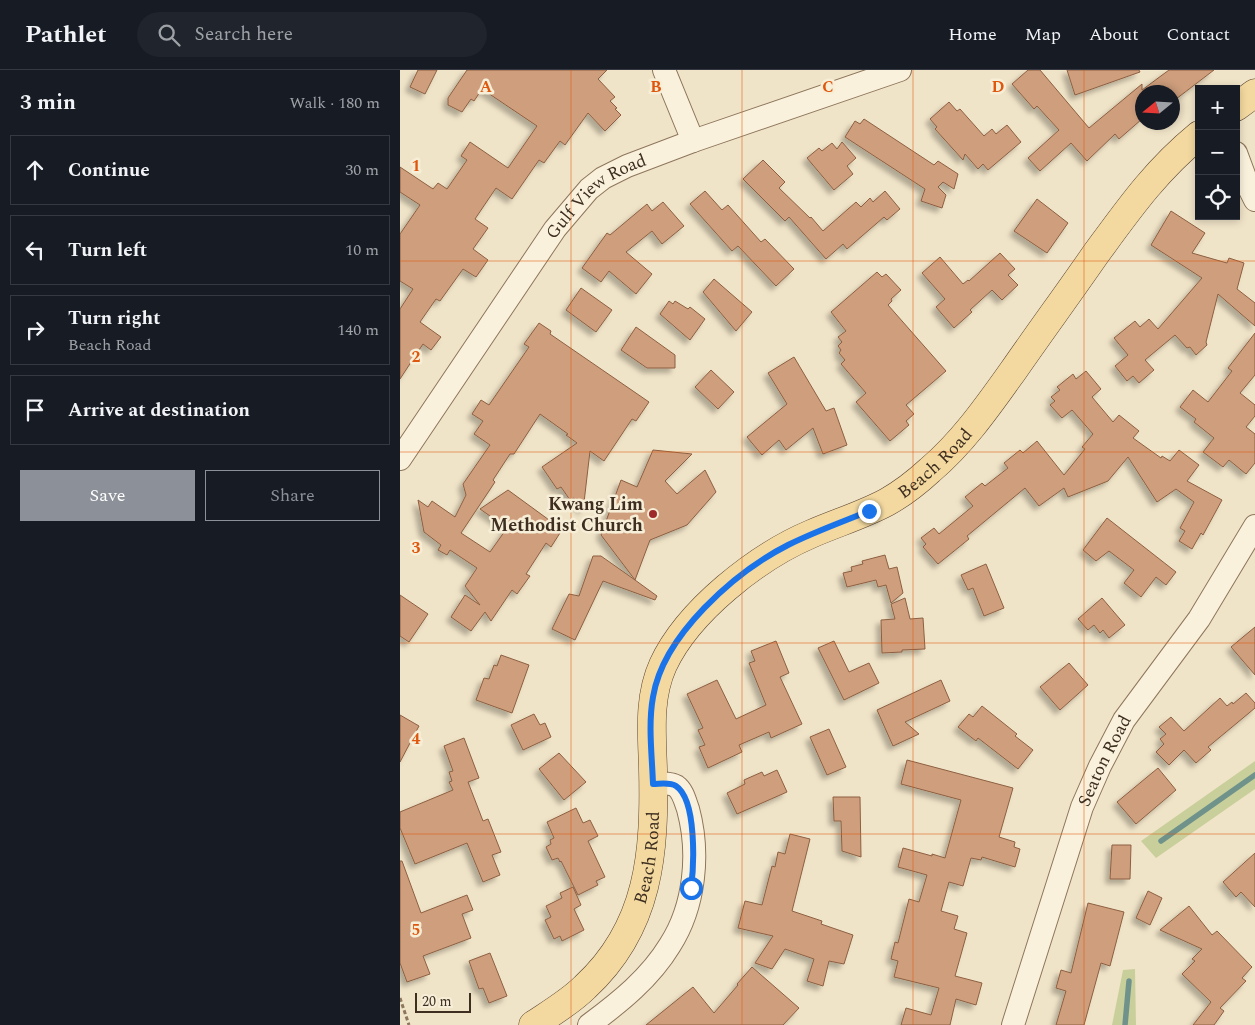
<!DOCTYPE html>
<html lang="en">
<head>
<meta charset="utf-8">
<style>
  :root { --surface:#171b24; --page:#20242c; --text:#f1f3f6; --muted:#9ea1a6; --line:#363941; --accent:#8c9099 }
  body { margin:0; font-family:Spectral,serif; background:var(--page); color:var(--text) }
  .controls { position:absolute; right:15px; top:15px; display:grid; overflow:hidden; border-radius:0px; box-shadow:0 2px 8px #0003 }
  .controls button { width:45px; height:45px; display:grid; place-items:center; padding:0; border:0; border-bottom:1px solid var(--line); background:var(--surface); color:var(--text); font:25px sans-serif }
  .compass { position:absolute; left:735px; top:15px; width:45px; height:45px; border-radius:50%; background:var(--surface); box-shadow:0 2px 8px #0003; rotate:252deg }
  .scale { position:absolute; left:15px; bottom:12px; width:56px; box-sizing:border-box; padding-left:5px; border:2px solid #3d2e20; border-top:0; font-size:14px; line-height:18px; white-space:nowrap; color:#3d2e20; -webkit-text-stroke:4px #f7eed8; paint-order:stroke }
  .stop { position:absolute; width:15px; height:15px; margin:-11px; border:4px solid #1a73e8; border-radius:50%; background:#fff }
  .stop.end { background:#1a73e8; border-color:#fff; box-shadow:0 1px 5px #0008 }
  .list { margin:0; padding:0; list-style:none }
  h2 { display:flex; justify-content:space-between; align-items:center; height:65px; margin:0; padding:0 20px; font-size:21px }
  h2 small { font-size:16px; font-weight:400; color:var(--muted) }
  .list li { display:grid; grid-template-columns:32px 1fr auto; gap:15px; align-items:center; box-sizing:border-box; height:70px; margin:0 10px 10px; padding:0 10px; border:1px solid var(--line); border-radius:0px }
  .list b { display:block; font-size:19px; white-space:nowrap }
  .list p { margin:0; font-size:16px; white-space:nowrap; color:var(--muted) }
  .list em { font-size:16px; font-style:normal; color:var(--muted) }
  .actions { display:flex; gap:10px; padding:15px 20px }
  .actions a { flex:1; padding:11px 0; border:1px solid var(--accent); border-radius:0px; text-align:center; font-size:18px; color:var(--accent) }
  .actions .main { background:var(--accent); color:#fff }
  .icon { flex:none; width:28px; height:28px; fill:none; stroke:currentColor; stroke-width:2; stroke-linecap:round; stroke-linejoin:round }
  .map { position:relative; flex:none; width:855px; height:955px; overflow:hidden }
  header { display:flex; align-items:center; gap:30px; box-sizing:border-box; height:70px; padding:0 25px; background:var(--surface); border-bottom:1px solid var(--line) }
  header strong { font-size:24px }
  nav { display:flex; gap:28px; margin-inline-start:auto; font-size:18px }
  .search { width:350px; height:45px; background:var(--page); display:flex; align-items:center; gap:12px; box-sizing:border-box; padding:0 18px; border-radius:28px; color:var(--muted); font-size:19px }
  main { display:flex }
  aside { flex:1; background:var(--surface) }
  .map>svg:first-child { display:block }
  .green { fill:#c9cf9b }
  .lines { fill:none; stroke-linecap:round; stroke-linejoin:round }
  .stream { stroke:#6f938a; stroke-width:5.5 }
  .building { fill:#cf9f7d; stroke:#8d5f41; filter:url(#shadow) }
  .minor-casing { stroke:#8d765c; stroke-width:24 }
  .major-casing { stroke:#5b4430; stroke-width:29 }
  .path { stroke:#8d765c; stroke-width:3; stroke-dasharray:4 2.5; stroke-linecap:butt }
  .minor { stroke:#faf1dc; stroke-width:22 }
  .major { stroke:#f3d9a0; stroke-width:28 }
  .route { stroke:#1a73e8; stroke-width:6 }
  .grid { fill:none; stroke:#df570d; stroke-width:1; stroke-opacity:0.55 }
  .poi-dot { fill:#9e2a2b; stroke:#f7eed8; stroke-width:2 }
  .labels { text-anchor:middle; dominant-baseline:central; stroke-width:5; stroke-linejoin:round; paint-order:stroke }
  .street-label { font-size:18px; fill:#3d2e20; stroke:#f7eed8 }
  .poi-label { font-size:18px; font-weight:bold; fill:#3d2e20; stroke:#f7eed8; text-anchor:end }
  .grid-label { font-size:16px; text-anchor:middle; font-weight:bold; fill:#df570d; stroke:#f7eed8; stroke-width:5; stroke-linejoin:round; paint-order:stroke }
</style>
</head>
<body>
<header>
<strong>Pathlet</strong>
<div class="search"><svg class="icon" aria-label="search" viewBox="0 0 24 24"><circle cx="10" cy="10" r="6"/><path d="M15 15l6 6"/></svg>Search here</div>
<nav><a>Home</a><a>Map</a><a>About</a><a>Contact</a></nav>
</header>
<main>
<aside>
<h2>3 min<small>Walk · 180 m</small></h2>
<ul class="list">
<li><svg class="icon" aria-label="ahead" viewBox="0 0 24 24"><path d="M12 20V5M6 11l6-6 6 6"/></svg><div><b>Continue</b></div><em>30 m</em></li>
<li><svg class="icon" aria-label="left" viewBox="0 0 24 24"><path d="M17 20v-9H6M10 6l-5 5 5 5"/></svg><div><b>Turn left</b></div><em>10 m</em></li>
<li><svg class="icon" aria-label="right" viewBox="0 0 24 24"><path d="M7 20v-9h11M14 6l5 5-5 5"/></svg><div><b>Turn right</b><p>Beach Road</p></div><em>140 m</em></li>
<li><svg class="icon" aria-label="arrive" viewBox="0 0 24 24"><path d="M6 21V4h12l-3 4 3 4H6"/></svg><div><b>Arrive at destination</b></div></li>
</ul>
<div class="actions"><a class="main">Save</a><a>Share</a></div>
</aside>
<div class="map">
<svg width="855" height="955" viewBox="0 0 855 955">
  <defs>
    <filter id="shadow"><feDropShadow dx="-4.5" dy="4.5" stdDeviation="2.5" flood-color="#0004"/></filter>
  </defs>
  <rect width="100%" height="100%" fill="#f0e4c8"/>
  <!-- green -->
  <path class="green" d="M855 691V719L756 788 741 771Z
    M735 899 736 955H712L723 900Z"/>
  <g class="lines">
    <!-- stream -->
    <path class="stream" d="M761 771 855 705
      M725 955 729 911"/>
  </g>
  <!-- building -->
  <path class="building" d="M18 0H37L25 24 10 17Z
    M67 0H207L198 9 215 27 210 31 217 38 215 39 221 45 205 61 188 43 165 75 160 71 144 93 139 90 112 129 96 118 75 149 88 158 73 179 88 190 76 207 63 199 40 231 36 229 20 252 41 267 31 280 23 274 0 309V239L13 219 0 211V164L20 135 0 122V97L33 119 38 113 47 119 67 90 61 86 70 72 108 98 137 56 82 19 74 31 71 29 62 42 48 35V28Z
    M628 0H640L689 58 742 14V20L769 0H814L776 29 772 22H742V49L719 69 715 64 687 91 671 73 640 101 628 88 659 60 637 36 634 39 612 14Z
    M667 0H739L740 2 675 25Z
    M549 32 557 41 560 39 584 66 592 59 596 64 607 55 621 72 588 100 583 94 578 99 565 84 563 90 535 59 537 57 530 49Z
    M464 49 534 95 538 91 558 104 554 119 543 112 538 117 546 125 542 138 521 131 525 119 445 67 455 51 460 54Z
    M442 72 456 88 447 96 453 104 434 120 407 88 419 78 422 81 432 73 437 79Z
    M363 90 385 112 379 118 410 148 411 147 423 161 456 132 461 137 470 128 473 132 485 121 500 139 487 150 484 147 447 179 443 174 426 189 389 147 385 151 343 109Z
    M305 121 322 140 328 135 361 172 365 169 394 199 376 216 338 176 332 181 290 134Z
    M637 129 668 153 647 183 614 161Z
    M263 132 284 156 262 174 252 161 226 182 252 204 236 224 209 201 201 212 182 198 207 163 210 165 247 134 252 141Z
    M771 141 805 163 792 183 827 193 829 188 844 193 837 219 855 233V256L818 224 806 272 807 275 796 285 790 277 787 278 775 265 745 290 754 300 739 313 733 306 727 311 715 296 728 285 714 268 735 251 740 257 749 249 758 259 802 208 751 175Z
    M600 183 615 199 608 205 618 215 602 230 592 220 570 240 572 242 554 258 536 237 545 229 522 203 540 187 563 214 568 210 569 211Z
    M477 202 482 207 486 204 501 220 491 229 492 231 488 235 546 301 506 335 514 344 506 351 509 355 490 371 456 332 466 323 441 294 445 290 439 283 441 280 438 276 442 272 438 267 446 261 431 242Z
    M314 209 352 242 336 261 303 222Z
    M181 218 212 240 196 262 166 240Z
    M269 231 273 234 275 231 288 239 290 237 305 249 290 270 260 244Z
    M139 253 151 261 150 264 249 332 236 351 232 349 204 391 190 381 183 441 174 428 170 430 161 417 157 419 142 397 177 373 166 365 168 364 140 344 114 384H110L93 410 95 412 61 463 90 482 107 458 80 439 108 420 156 455 154 458 160 463 151 477 146 473 126 504 130 506 117 524 112 520 91 551 85 542 71 561 51 547 65 525 80 535 65 516 77 498 50 480 47 485 38 480 41 475 24 462 18 430 28 437 32 431 55 447 66 425 63 414 90 375 74 364 83 351 72 344 81 330 89 335 129 277 124 274Z
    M236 257 275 285V298H247L221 280Z
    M855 263V305L840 323 855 335V346L846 357 855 364V393L846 404 829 390 823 397 803 382 814 368 794 352 796 349 780 337 793 320 808 332 832 301 828 298Z
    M394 287 426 341 434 338 447 375 423 384 413 358 386 380 379 370 362 385 347 367 387 334 368 303Z
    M311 300 334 322 318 339 295 317Z
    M686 301 701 319 692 327 713 352 719 345 739 361 733 368 761 388 762 386 770 391 779 380 799 395 787 411 822 430 803 465 801 463 792 479 779 471 785 461 780 458 794 432 776 419 757 432 728 387 708 411 668 427 664 418 639 436 625 418 567 466 569 469 538 494 523 477 526 474 521 468 534 458 539 464 573 436 565 427 582 413 585 416 608 398 604 393 620 380 623 383 637 371 664 405 685 379 682 377 693 364 672 340 662 348 650 335 655 331 651 327 660 320 657 317 673 304 676 309Z
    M253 380 292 384 265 411 277 424 305 400 316 422 287 455 250 470 235 510 257 526 255 530 203 511 175 570 152 559 169 524 179 526 193 486H201L235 510 201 465 221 410 237 417Z
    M707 448 776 502 766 515 756 507 741 527 724 513 734 500 709 481 696 491 683 480Z
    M485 485 489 499 497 497 503 523 491 533 486 515 478 517 476 510 447 517 443 503 452 501 451 497 463 494 462 491Z
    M586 494 604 538 584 546 573 518 568 520 561 505Z
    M0 525 28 544 9 572 0 566Z
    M505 528 510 549 523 548 525 579 502 580V582L482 583 481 550 495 549 491 534Z
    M702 528 725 555 709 568 703 560 700 563 694 555 688 560 678 549Z
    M855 557V605L831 577Z
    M376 571 389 603 380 607 402 654 371 668 369 662 339 675 342 682 308 698 299 677 305 675 298 660 303 658 287 624 317 610 336 649 366 635 349 593 355 591 351 581Z
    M434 571 449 602 469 593 479 613 444 630 418 578Z
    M101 585 129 595 112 643 76 630 84 608 89 609 94 595 97 596Z
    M669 593 688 615 660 640 640 617Z
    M541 610 550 631 505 652 519 664 493 676 477 640Z
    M846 623 855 633V638L808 677 811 680 796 693 784 680 769 695 756 682 764 674 760 669 766 664 759 657 771 647 784 661 820 628 827 636 832 632 833 634Z
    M582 636 617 664 615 666 633 680 618 699 578 668 576 671 558 657 569 644 573 647Z
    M134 644 140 655 145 653 151 667 123 680 111 655Z
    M0 645 19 656 0 692Z
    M429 659 446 697 427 705 410 667Z
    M64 668 79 708 68 712 83 751 88 749 101 782 92 785 100 805 83 812 67 773 15 794 0 758V742L53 720 49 712 52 711 49 702 53 701 44 676Z
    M159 683 186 712 164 730 139 699Z
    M507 690 613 718 599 767 615 772 614 777 620 779 615 797 582 787 581 790 571 788 563 816 549 812 541 841 558 846 554 859 567 863 555 906 582 913 576 935 556 929 550 955H501L506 938 531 945 539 918 494 907 498 891 491 889 495 872 498 873 509 829 519 832 527 805 498 797 503 778 532 786V784L545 788 561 730 501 714Z
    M758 698 776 720 736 754 717 732Z
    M377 700 387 722 337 744 327 723 345 714 344 710 362 702 364 706Z
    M433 727H460L461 787 442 781 441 751H434Z
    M176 738 183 753 190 750 198 766 188 771 205 807 196 811 198 815 178 825 161 791 160 792 158 788 152 790 146 777 151 774 150 770 154 768 147 752Z
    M390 764 410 769 392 841 422 851 421 854 453 865 444 894 429 891 423 916 407 911 414 889 385 879 372 899 355 893 373 866 338 858 345 831 362 835 372 796 375 797 378 782 385 784Z
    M712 775H731L730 809H710Z
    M855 783V837L841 822 836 827 823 812Z
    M0 791H2L21 843 67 825 73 840 62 844 71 868 23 886 30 904 7 912 0 893Z
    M173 817 181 835 174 839 184 860 162 871 160 866 154 869 145 850 151 847 146 836 162 828 160 823Z
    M748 821 762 828 750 855 736 848Z
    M688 833 724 842 710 896 701 893 684 955H656L666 921 656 918 661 900 671 903Z
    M789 836 812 865 817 861 852 897 842 908 846 911 820 938 824 941 814 955H793L811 932 782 904 795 891 792 889 802 879 760 860Z
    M90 883 107 926 89 933 83 918 79 919 69 891Z
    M352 897 399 938 383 955H246L293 917 314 943 338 915 337 914Z"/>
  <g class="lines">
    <defs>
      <g id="minor">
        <path d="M264 0 293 71"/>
        <path d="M836 83 849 118 855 130"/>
        <path id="s1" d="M0 389 155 159 189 119 203 108 227 96 293 71 500 0"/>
        <path d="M189 955C220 932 250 908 270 875 295 836 300 783 288 739 285 731 283 721 276 716 269 712 260 714 253 714"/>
        <path id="s2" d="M613 955 682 737 700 696 724 650 799 549 855 456"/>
      </g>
      <g id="major">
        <path d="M836 37 855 23"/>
        <path id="s3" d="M133 955C151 943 170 932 185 917 250 857 255 782 253 699 252 664 248 628 263 595 288 541 357 487 411 464 436 453 463 445 487 432 503 423 517 412 530 400 563 372 588 336 613 301 640 262 668 224 695 185 728 140 755 101 799 65"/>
      </g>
    </defs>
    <!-- minor casing -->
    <use href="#minor" class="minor-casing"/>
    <!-- major casing -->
    <use href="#major" class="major-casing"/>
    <!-- path -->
    <path class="path" d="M0 928 9 955"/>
    <!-- minor -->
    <use href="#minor" class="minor"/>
    <!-- major -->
    <use href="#major" class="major"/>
  </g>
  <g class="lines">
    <!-- route -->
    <path class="route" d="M291 818C294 796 297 730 276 716 270 712 260 714 253 714 252 685 248 655 253 627 263 565 335 502 388 475 414 462 442 452 469 441"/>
  </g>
  <!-- grid -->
  <path class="grid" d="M171 0V955M342 0V955M513 0V955M684 0V955M0 191H855M0 382H855M0 573H855M0 764H855"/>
  <!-- markers -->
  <circle class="poi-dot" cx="253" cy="444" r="5"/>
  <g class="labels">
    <!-- street labels -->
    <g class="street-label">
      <text stroke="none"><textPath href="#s1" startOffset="331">Gulf View Road</textPath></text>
      <text stroke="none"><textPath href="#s3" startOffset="752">Beach Road</textPath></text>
      <text stroke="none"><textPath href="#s2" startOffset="280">Seaton Road</textPath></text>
      <text stroke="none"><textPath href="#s3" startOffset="212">Beach Road</textPath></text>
    </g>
    <!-- poi labels -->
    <g class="poi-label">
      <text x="243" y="434">Kwang Lim<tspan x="243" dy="21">Methodist Church</tspan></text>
    </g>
  </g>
  <g class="grid-label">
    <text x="86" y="22">A</text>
    <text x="256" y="22">B</text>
    <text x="428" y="22">C</text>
    <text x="598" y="22">D</text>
    <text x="16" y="101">1</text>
    <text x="16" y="292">2</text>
    <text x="16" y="483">3</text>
    <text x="16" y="674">4</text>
    <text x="16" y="865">5</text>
  </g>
</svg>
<div class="controls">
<button>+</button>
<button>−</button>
<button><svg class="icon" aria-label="locate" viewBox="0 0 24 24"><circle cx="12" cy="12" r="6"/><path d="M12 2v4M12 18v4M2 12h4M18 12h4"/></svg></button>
</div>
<svg class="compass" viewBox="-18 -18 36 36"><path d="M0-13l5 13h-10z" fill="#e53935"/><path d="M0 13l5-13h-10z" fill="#9ea1a6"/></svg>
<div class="scale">20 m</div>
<div class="stop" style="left:291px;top:818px"></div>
<div class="stop end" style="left:469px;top:441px"></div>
</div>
</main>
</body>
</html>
